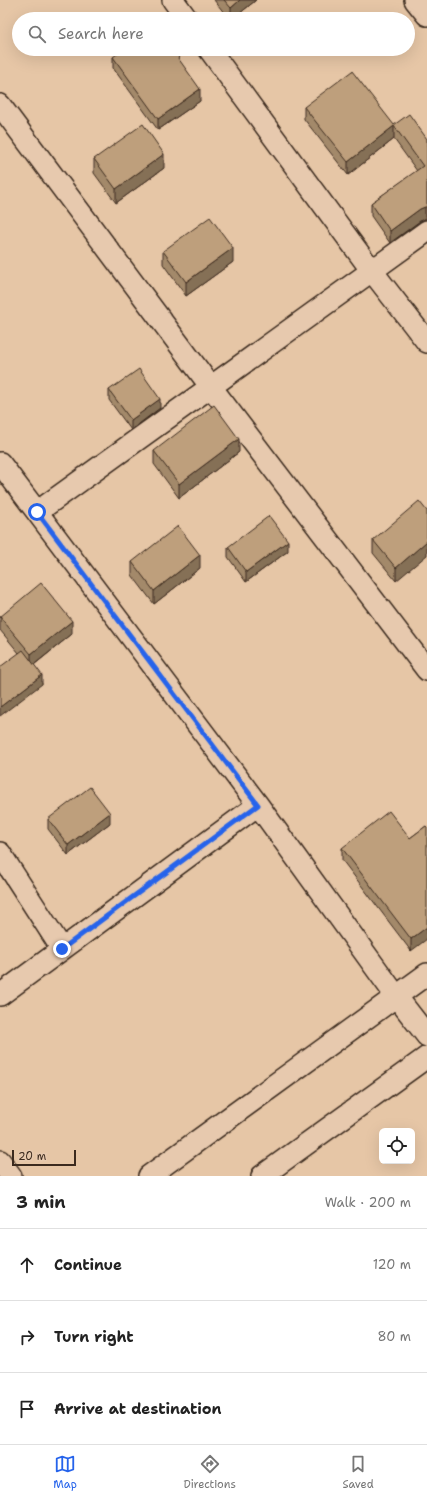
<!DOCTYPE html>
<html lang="en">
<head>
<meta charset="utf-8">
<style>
  :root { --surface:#fff; --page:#f6f6f6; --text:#222; --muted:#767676; --line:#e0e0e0; --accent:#2563eb }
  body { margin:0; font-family:"Shantell Sans",sans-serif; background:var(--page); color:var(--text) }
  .controls { position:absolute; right:12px; bottom:12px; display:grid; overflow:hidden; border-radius:6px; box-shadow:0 4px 16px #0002 }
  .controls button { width:36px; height:36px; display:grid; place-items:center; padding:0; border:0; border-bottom:1px solid var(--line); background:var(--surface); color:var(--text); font:20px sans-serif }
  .scale { position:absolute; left:12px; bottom:10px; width:64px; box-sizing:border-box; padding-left:4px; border:2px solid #3b2a1e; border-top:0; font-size:11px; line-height:14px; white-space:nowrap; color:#3b2a1e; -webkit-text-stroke:3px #e7c9ae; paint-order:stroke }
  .stop { position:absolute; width:12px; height:12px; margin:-9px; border:3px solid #2563eb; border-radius:50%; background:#fff }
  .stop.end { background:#2563eb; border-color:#fff; box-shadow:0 1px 4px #0008 }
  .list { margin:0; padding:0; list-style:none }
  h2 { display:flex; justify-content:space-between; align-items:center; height:52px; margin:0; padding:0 16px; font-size:17px }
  h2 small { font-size:13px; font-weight:400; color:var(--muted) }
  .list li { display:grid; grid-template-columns:26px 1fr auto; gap:12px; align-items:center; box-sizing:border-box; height:72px; padding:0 16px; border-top:1px solid var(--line) }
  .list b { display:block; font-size:15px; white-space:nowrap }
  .list em { font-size:13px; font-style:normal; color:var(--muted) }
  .icon { flex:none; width:22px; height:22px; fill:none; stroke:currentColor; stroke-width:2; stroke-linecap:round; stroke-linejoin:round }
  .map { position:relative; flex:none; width:427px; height:1176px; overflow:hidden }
  .search { position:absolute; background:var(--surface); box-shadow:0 4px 16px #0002; left:12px; right:12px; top:12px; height:44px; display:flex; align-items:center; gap:10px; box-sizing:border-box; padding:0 14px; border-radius:22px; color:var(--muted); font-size:15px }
  .sheet { height:268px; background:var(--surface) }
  nav { display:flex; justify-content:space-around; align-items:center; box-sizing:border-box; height:56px; border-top:1px solid var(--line); background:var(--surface); font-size:11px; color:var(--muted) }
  nav a { display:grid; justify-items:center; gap:2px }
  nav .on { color:var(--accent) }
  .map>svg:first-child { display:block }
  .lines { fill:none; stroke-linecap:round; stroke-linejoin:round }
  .minor-casing { stroke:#3b2a1e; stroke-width:24 }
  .minor { stroke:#e7c9ae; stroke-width:21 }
  .wall { fill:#a3896a; stroke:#3b2a1e }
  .shaded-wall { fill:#856f56; stroke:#3b2a1e }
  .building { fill:#be9f7b; stroke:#3b2a1e }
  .route { stroke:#2563eb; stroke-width:5 }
</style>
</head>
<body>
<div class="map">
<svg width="427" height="1176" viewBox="0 0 427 1176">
  <rect width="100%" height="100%" fill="#e6c6a6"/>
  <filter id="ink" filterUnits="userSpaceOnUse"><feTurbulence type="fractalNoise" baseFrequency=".025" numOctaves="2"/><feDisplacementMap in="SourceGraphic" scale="8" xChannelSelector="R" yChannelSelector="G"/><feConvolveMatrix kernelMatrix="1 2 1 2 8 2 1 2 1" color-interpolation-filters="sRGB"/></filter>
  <g filter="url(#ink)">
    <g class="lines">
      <defs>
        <path id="minor" d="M173 0 187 19
          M415 0 427 15
          M209 49 372 271 427 342
          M0 105 211 387 427 670
          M0 463 258 805 396 996 427 1036
          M37 512 427 231
          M0 853 62 949
          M0 995 258 805
          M0 1161 11 1176
          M149 1176 427 974
          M262 1176 427 1057"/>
      </defs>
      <!-- minor casing -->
      <use href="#minor" class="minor-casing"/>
      <!-- minor -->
      <use href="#minor" class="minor"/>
    </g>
    <!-- wall -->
    <path class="wall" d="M214 0H256L233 19H229Z
      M113 57 179 61 200 101 158 130 113 68Z
      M304 107 394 125 427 139V219H425L420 221 390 243 371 216V203L417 171 394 139 348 175 304 119Z
      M94 159 164 168 116 203 94 173Z
      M163 251 233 262 186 296 163 264Z
      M109 390 160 408 131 430 109 400Z
      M154 451 239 452 179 498 154 464Z
      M427 511 396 581 373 553V540Z
      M228 547 288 551 246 582 228 557Z
      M132 562 200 568 154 604 132 575Z
      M0 617 72 634 34 665 42 684 19 653 0 630Z
      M48 819 110 823 68 855 48 829Z
      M426 826 411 951 342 860V848L410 838Z"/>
    <!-- shaded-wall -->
    <path class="shaded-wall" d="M240 0H256L233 19H231V8Z
      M200 89V101L158 130V119Z
      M394 126V139L348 175V162Z
      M164 154V168L116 203V189Z
      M425 207V219L420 221 390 243V231L420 209Z
      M233 248V262L186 296V282Z
      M160 399V408L131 430V420Z
      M239 439V452L179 498V484Z
      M288 541V551L246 582V572Z
      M427 541V555L396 581V568Z
      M200 555V568L154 604V591Z
      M72 621V634L31 667V654Z
      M42 675V684L0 716V707Z
      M110 813V823L68 855V845Z
      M427 927V939L411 951V939Z"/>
    <!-- building -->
    <path class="building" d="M224 0H240L231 8Z
      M124 49H174L179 57 178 58 200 89 158 119 113 57Z
      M352 71 394 125 409 114 427 139V207H425L420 209 390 231 371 203 423 166 394 126 348 162 304 107Z
      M143 124 164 154 116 189 94 159Z
      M210 217 233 248 186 282 163 251Z
      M139 369 160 399 131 420 109 390Z
      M214 405 239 439 179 484 154 451Z
      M419 501 427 511V541L396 568 373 540Z
      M269 516 288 541 246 572 228 547Z
      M178 526 200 555 154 591 132 562Z
      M41 583 72 621 31 654 0 617Z
      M23 650 42 675 0 707V667Z
      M90 787 110 813 68 845 48 819Z
      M389 811 410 838 426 826 427 827V927L411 939 342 848Z"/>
  </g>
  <g class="lines" filter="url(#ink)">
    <!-- route -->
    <path class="route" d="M37 512 258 805 62 949"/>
  </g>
</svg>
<div class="controls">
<button><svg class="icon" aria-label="locate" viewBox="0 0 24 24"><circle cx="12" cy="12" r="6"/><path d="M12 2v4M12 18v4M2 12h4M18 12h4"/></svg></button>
</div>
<div class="scale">20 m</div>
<div class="stop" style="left:37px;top:512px"></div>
<div class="stop end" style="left:62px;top:949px"></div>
<div class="search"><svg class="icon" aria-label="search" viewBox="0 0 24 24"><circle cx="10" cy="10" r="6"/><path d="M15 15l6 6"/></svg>Search here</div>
</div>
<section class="sheet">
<h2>3 min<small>Walk · 200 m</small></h2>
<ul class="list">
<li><svg class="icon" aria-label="ahead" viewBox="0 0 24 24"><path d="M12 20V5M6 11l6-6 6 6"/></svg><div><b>Continue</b></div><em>120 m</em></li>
<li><svg class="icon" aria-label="right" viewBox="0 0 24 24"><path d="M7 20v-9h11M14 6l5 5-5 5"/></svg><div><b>Turn right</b></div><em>80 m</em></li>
<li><svg class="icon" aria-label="arrive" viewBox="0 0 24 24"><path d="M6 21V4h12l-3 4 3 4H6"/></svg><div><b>Arrive at destination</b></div></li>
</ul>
</section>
<nav>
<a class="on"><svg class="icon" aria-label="map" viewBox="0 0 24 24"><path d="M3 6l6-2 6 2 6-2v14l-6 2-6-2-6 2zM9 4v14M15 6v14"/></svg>Map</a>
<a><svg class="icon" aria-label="directions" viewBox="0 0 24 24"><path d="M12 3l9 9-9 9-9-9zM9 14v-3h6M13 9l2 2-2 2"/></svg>Directions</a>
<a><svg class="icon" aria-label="saved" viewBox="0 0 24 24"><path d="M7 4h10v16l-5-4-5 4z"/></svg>Saved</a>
</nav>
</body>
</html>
